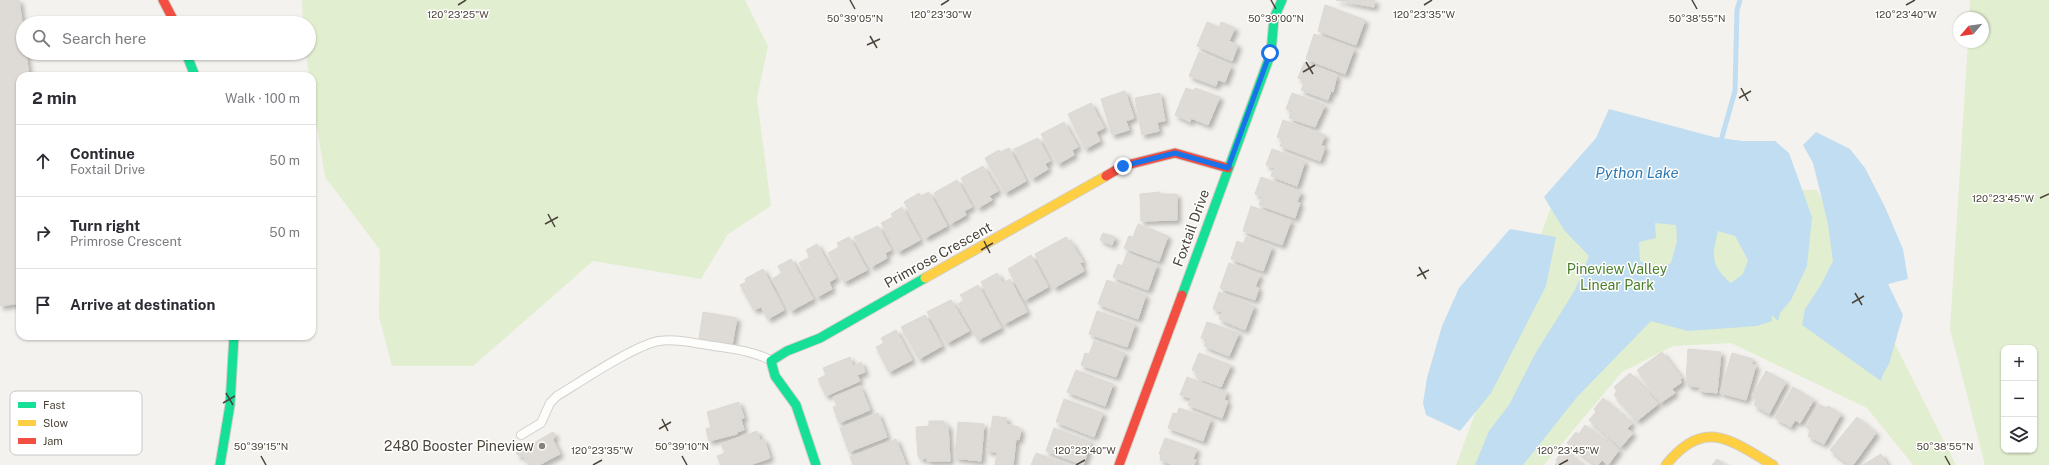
<!DOCTYPE html>
<html lang="en">
<head>
<meta charset="utf-8">
<style>
  :root { --surface:#fff; --page:#f7f7f7; --text:#2b2b33; --muted:#7c7c81; --line:#e1e1e2 }
  body { margin:0; font-family:"Public Sans",sans-serif; background:var(--page); color:var(--text) }
  .controls { position:absolute; right:12px; bottom:12px; display:grid; overflow:hidden; border-radius:8px; box-shadow:0 1px 3px #0004 }
  .controls button { width:36px; height:36px; display:grid; place-items:center; padding:0; border:0; border-bottom:1px solid var(--line); background:var(--surface); color:var(--text); font:20px sans-serif }
  .compass { position:absolute; left:1953px; top:12px; width:36px; height:36px; border-radius:50%; background:var(--surface); box-shadow:0 1px 3px #0004; rotate:241deg }
  .stop { position:absolute; width:12px; height:12px; margin:-9px; border:3px solid #1a73e8; border-radius:50%; background:#fff }
  .stop.end { background:#1a73e8; border-color:#fff; box-shadow:0 1px 4px #0008 }
  .list { margin:0; padding:0; list-style:none }
  h2 { display:flex; justify-content:space-between; align-items:center; height:52px; margin:0; padding:0 16px; font-size:17px }
  h2 small { font-size:13px; font-weight:400; color:var(--muted) }
  .list li { display:grid; grid-template-columns:26px 1fr auto; gap:12px; align-items:center; box-sizing:border-box; height:72px; padding:0 16px; border-top:1px solid var(--line) }
  .list b { display:block; font-size:15px; white-space:nowrap }
  .list p { margin:0; font-size:13px; white-space:nowrap; color:var(--muted) }
  .list em { font-size:13px; font-style:normal; color:var(--muted) }
  .icon { flex:none; width:22px; height:22px; fill:none; stroke:currentColor; stroke-width:2; stroke-linecap:round; stroke-linejoin:round }
  .map { position:relative; flex:none; width:2049px; height:465px; overflow:hidden }
  .search { position:absolute; background:var(--surface); box-shadow:0 1px 3px #0004; left:16px; top:16px; width:300px; height:44px; display:flex; align-items:center; gap:10px; box-sizing:border-box; padding:0 14px; border-radius:22px; color:var(--muted); font-size:15px }
  .panel { position:absolute; background:var(--surface); box-shadow:0 1px 3px #0004; left:16px; top:72px; width:300px; height:268px; border-radius:12px }
  .map>svg:first-child { display:block }
  .green { fill:#e1eecf; fill-rule:evenodd }
  .water { fill:#c0ddf1; fill-rule:evenodd }
  .lines { fill:none; stroke-linecap:round; stroke-linejoin:round }
  .stream { stroke:#c0ddf1; stroke-width:5 }
  .building { fill:#dedbd6; stroke:#dcd9d4; filter:url(#shadow) }
  .lane-casing { stroke:#d2d0cb; stroke-width:10 }
  .fast-casing { stroke:#d3cfc5; stroke-width:11 }
  .slow-casing { stroke:#d3cfc5; stroke-width:11 }
  .jam-casing { stroke:#d3cfc5; stroke-width:11 }
  .lane { stroke:#fdfdfc; stroke-width:8 }
  .fast { stroke:#16e098; stroke-width:9 }
  .slow { stroke:#ffcf43; stroke-width:9 }
  .jam { stroke:#f24e42; stroke-width:9 }
  .route { stroke:#1a73e8; stroke-width:5 }
  .ticks { fill:none; stroke:#4b4439; stroke-width:1.5 }
  .poi-dot { fill:#868178; stroke:#fff; stroke-width:1.5 }
  .labels { text-anchor:middle; dominant-baseline:central; stroke-width:3; stroke-linejoin:round; paint-order:stroke }
  .street-label { font-size:14px; fill:#4b4439; stroke:#fff }
  .park-label { font-size:14px; fill:#4a7f2a; stroke:#fff }
  .poi-label { font-size:14px; fill:#4b4439; stroke:#fff; text-anchor:end }
  .water-label { font-size:15px; font-style:italic; fill:#2e7ab2; stroke:#fff }
  .key { fill:#fff; stroke:#c9c7c4; stroke-width:1 }
  .key-label { font-size:11px; fill:#4b4439 }
  .ticks-label { font-size:10px; text-anchor:middle; fill:#4b4439; stroke:#fff; stroke-width:3; stroke-linejoin:round; paint-order:stroke }
</style>
</head>
<body>
<div class="map">
<svg width="2049" height="465" viewBox="0 0 2049 465">
  <defs>
    <filter id="shadow"><feDropShadow dx="3.5" dy="3.5" stdDeviation="2" flood-color="#0004"/></filter>
  </defs>
  <rect width="100%" height="100%" fill="#f4f2ee"/>
  <!-- green -->
  <path class="green" d="M302 0H745L768 46 757 98 771 206 728 234 701 279 593 261 473 366H392L379 317 380 250 325 177 312 97V76H309L306 53H309V23H303Z
    M1970 0H2049V465H1985L1950 329 1968 42H1983V18H1969ZM2004 348H2034V450H2004Z
    M1817 190 1956 465H1913L1867 408 1731 343 1673 346 1622 372 1544 465H1456L1557 191Z"/>
  <!-- water -->
  <path class="water" d="M1609 109 1714 137 1742 141H1775L1789 153 1812 217 1807 266 1791 300 1780 313 1778 321 1772 315V321L1757 326 1688 331 1651 321 1577 397 1523 465H1475L1489 431 1509 405 1535 354 1575 290 1589 256 1564 230 1544 197 1596 138ZM1655 223 1676 225 1677 241 1671 263 1657 269 1640 261 1639 242 1656 238ZM1718 231 1735 236 1748 260 1743 274 1731 283C1710 265 1712 256 1718 231Z
    M1816 132 1850 149 1865 168 1885 207 1903 249 1908 279 1888 284 1903 315 1889 364 1883 374 1881 381 1802 325 1805 309 1821 285 1833 261 1828 224 1813 163 1803 145Z
    M1510 229 1556 237 1546 286 1491 393 1460 431 1426 415 1423 403 1427 378 1442 326 1459 288Z"/>
  <g class="lines">
    <!-- stream -->
    <path class="stream" d="M1720 144 1735 91 1737 10 1740 0"/>
  </g>
  <!-- building -->
  <path class="building" d="M0 0H19L23 30V53H26L29 76H20V303L0 306Z
    M1336 0H1375L1374 7Z
    M1325 5 1365 20 1356 45 1318 31Z
    M1207 22 1219 27 1221 22 1235 28 1229 41 1238 45 1232 61 1197 46Z
    M1314 34 1354 49 1345 74 1306 59Z
    M1199 52 1231 66 1225 82 1218 80 1216 86 1189 76Z
    M1304 63 1337 75 1333 92 1331 91 1328 100 1301 90 1305 81 1298 78Z
    M1186 88 1194 91 1195 88 1220 97 1208 125 1191 118 1190 122 1175 115Z
    M1125 91 1134 118 1126 121 1129 130 1112 135 1101 99Z
    M1160 93 1165 121 1157 122 1159 131 1142 135 1135 98Z
    M1292 93 1325 105 1315 127 1289 118 1292 111 1286 109Z
    M1091 103 1104 128 1096 132 1100 141 1085 149 1068 114Z
    M1283 120 1325 135 1321 145 1325 147 1320 161 1280 146 1283 139 1277 137Z
    M1064 122 1078 147 1072 150 1074 155 1058 164 1041 134Z
    M1038 138 1050 161 1045 164 1048 169 1032 179 1014 149Z
    M1009 148 1026 181 1005 193 985 158 999 150 1000 152Z
    M1272 149 1305 161 1297 186 1271 176 1274 168 1266 165Z
    M983 166 998 191 989 196 992 200 978 208 961 178Z
    M1261 177 1301 192 1297 202 1300 203 1295 218 1259 205 1262 197 1255 194Z
    M957 180 972 207 964 211 966 215 950 224 934 193Z
    M929 192 947 226 925 238 904 202 919 193 921 196Z
    M1160 192V194H1177V220L1141 221 1140 194Z
    M1251 206 1291 221 1282 245 1243 231Z
    M902 207 920 240 898 252 881 223 893 217 891 214Z
    M1138 224 1168 236 1159 261 1124 248 1129 236 1133 237Z
    M878 226 891 250 885 253 887 258 871 267 854 237Z
    M1103 233 1115 237 1112 245 1100 240Z
    M849 237 867 270 844 282 828 253 839 247 837 243Z
    M1066 237 1070 243 1071 242 1083 262 1080 263 1084 271 1054 288 1035 254Z
    M1246 237 1272 247 1263 271 1231 259 1237 241 1243 244Z
    M817 244 836 278 829 282 832 289 817 297 799 263 810 257 806 250Z
    M1127 253 1157 265 1148 290 1113 277 1118 264 1122 266Z
    M1031 255 1048 287 1025 300 1008 269Z
    M791 259 813 299 791 311 772 279 782 273 778 266Z
    M1229 263 1260 275 1255 287 1259 288 1255 300 1220 288Z
    M763 269 784 310 768 319 761 307 754 310 740 285 746 282 745 279Z
    M997 273 1003 283 1010 279 1027 312 1004 324 981 282Z
    M1107 280 1146 295 1138 319 1098 304Z
    M978 285 1001 328 978 340 958 304 964 300 960 295Z
    M1219 292 1254 306 1245 330 1219 319 1222 312 1213 309Z
    M951 300 969 331 947 343 927 312Z
    M1097 311 1135 324 1127 347 1089 334Z
    M703 312 737 318 732 345 699 339Z
    M925 315 942 346 919 359 901 327Z
    M1207 322 1239 333 1229 356 1204 346 1207 340 1201 338Z
    M896 330 912 360 889 372 876 347 884 343 881 338Z
    M1094 341 1125 353 1116 377 1081 365 1085 353 1089 354Z
    M1688 349 1721 352 1717 393 1699 391 1700 387 1688 386V382H1686Z
    M1662 352 1682 378 1680 380 1682 382 1672 389 1675 393 1660 403 1637 370Z
    M1199 353 1231 365 1221 387 1196 378 1198 372 1192 370Z
    M1732 353 1753 359 1751 364 1756 365 1746 400 1720 393Z
    M850 357 853 366 861 362 865 372 857 375 860 381 826 396 818 379 826 375 823 368Z
    M1076 370 1113 384 1105 406 1067 392Z
    M1766 371 1786 382 1769 414 1754 405 1757 399 1752 396Z
    M1630 373 1658 404 1637 421 1614 395 1617 391 1614 387Z
    M1187 377 1227 392 1224 400 1228 401 1222 418 1188 405 1191 398 1180 395Z
    M860 386 870 410 839 423 833 407 837 406 833 397Z
    M1793 387 1814 400 1800 423 1795 420 1791 427 1775 418Z
    M1603 398 1632 423 1627 429 1633 433 1621 447 1589 420 1596 412 1594 409Z
    M1064 399 1103 413 1094 437 1056 422Z
    M739 402 744 418 741 419 744 430 737 432V434L709 441 706 429 711 427 707 412Z
    M1818 404 1826 408 1828 406 1841 414 1824 444 1808 436 1811 430 1806 427Z
    M1179 408 1211 419 1203 441 1168 428 1173 413 1177 414Z
    M878 413 887 437 849 452 840 428Z
    M993 416 1007 418 1006 424 1019 427 1018 429 1021 430 1019 440 1016 439 1013 465H995L997 452 987 451Z
    M1857 417 1876 433 1853 465H1849L1830 450Z
    M929 421H944V425H948L950 461H927V458L921 459 918 456 916 427 929 426Z
    M958 422 984 424 981 461 955 458Z
    M1585 425 1619 450 1608 465 1602 460 1598 465H1596L1567 443 1576 432 1579 434Z
    M1054 428 1091 442 1083 465 1046 451Z
    M757 431 760 440 764 439 770 458 750 465H721L717 456 725 453 721 444Z
    M553 432 555 434 553 440 560 454 539 465H529L523 456 518 455 516 453Z
    M1165 438 1197 449 1193 459 1196 460 1194 465H1173L1160 460 1161 454H1159Z
    M896 439 906 465H853L850 457Z
    M1564 449 1584 465H1555L1558 461 1556 460Z
    M1036 453 1068 465H1031Z
    M1881 454 1887 465H1863Z
    M1717 459 1726 465H1712Z"/>
  <g class="lines">
    <defs>
      <path id="lane" d="M521 435 541 423 550 403 557 396C580 382 635 345 659 341 677 338 697 344 714 346 733 349 753 351 770 360"/>
      <path id="fast" d="M186 53 195 76
        M1182 295 1271 53 1274 18 1282 0
        M220 465 230 405 234 336
        M816 465 796 405 775 376 771 361 787 351 820 338 925 278"/>
      <path id="slow" d="M925 278 1106 176
        M1666 465C1704 417 1730 440 1773 465"/>
      <path id="jam" d="M163 0 175 23
        M1106 176 1123 166 1175 153 1228 168
        M1119 465 1182 295"/>
    </defs>
    <!-- lane casing -->
    <use href="#lane" class="lane-casing"/>
    <!-- fast casing -->
    <use href="#fast" class="fast-casing"/>
    <!-- slow casing -->
    <use href="#slow" class="slow-casing"/>
    <!-- jam casing -->
    <use href="#jam" class="jam-casing"/>
    <!-- lane -->
    <use href="#lane" class="lane"/>
    <!-- fast -->
    <use href="#fast" class="fast"/>
    <!-- slow -->
    <use href="#slow" class="slow"/>
    <!-- jam -->
    <use href="#jam" class="jam"/>
  </g>
  <g class="lines">
    <!-- route -->
    <path class="route" d="M1123 166 1175 153 1228 168 1270 53"/>
  </g>
  <!-- ticks -->
  <path class="ticks" d="M850 0 855 9M1271 0 1276 9M1692 0 1697 9M458 5 466 0M941 5 949 0M1424 5 1432 0M1906 5 1915 0M870 36 877 48M867 45 880 39M1306 62 1313 74M1303 72 1315 65M1741 88 1748 101M1739 98 1751 91M2040 198 2049 194M548 214 555 227M545 224 558 217M984 241 990 253M981 250 993 243M1419 267 1426 279M1417 276 1429 270M1855 293 1862 305M1852 303 1864 296M226 393 233 405M223 403 235 396M662 419 668 431M659 429 671 422M261 456 266 465M682 456 687 465M1945 456 1950 465M593 465 602 460M1076 465 1085 460M1559 465 1568 460"/>
  <!-- markers -->
  <circle class="poi-dot" cx="542" cy="446" r="4"/>
  <g class="labels">
    <!-- street labels -->
    <g class="street-label">
      <text transform="translate(1191 228) rotate(-70)">Foxtail Drive</text>
      <text transform="translate(938 255) rotate(-29)">Primrose Crescent</text>
    </g>
    <!-- park labels -->
    <g class="park-label">
      <text x="1617" y="269">Pineview Valley<tspan x="1617" dy="16">Linear Park</tspan></text>
    </g>
    <!-- poi labels -->
    <g class="poi-label">
      <text x="534" y="446">2480 Booster Pineview</text>
    </g>
    <!-- water labels -->
    <g class="water-label">
      <text x="1637" y="172">Python Lake</text>
    </g>
  </g>
  <!-- legend -->
  <rect x="10" y="391" width="132" height="64" rx="6" class="key"/>
  <rect x="18" y="402" width="18" height="6" fill="#16e098"/>
  <rect x="18" y="420" width="18" height="6" fill="#ffcf43"/>
  <rect x="18" y="438" width="18" height="6" fill="#f24e42"/>
  <g class="key-label">
    <text x="43" y="409">Fast</text>
    <text x="43" y="427">Slow</text>
    <text x="43" y="445">Jam</text>
  </g>
  <g class="ticks-label">
    <text x="458" y="18">120°23'25"W</text>
    <text x="941" y="18">120°23'30"W</text>
    <text x="1424" y="18">120°23'35"W</text>
    <text x="1906" y="18">120°23'40"W</text>
    <text x="855" y="22">50°39'05"N</text>
    <text x="1276" y="22">50°39'00"N</text>
    <text x="1697" y="22">50°38'55"N</text>
    <text x="2003" y="202">120°23'45"W</text>
    <text x="261" y="450">50°39'15"N</text>
    <text x="682" y="450">50°39'10"N</text>
    <text x="1945" y="450">50°38'55"N</text>
    <text x="602" y="454">120°23'35"W</text>
    <text x="1085" y="454">120°23'40"W</text>
    <text x="1568" y="454">120°23'45"W</text>
  </g>
</svg>
<div class="controls">
<button>+</button>
<button>−</button>
<button><svg class="icon" aria-label="layers" viewBox="0 0 24 24"><path d="M12 4l9 5-9 5-9-5zM3 14l9 5 9-5"/></svg></button>
</div>
<svg class="compass" viewBox="-18 -18 36 36"><path d="M0-13l5 13h-10z" fill="#e53935"/><path d="M0 13l5-13h-10z" fill="#7c7c81"/></svg>
<div class="stop" style="left:1270px;top:53px"></div>
<div class="stop end" style="left:1123px;top:166px"></div>
<div class="search"><svg class="icon" aria-label="search" viewBox="0 0 24 24"><circle cx="10" cy="10" r="6"/><path d="M15 15l6 6"/></svg>Search here</div>
<section class="panel">
<h2>2 min<small>Walk · 100 m</small></h2>
<ul class="list">
<li><svg class="icon" aria-label="ahead" viewBox="0 0 24 24"><path d="M12 20V5M6 11l6-6 6 6"/></svg><div><b>Continue</b><p>Foxtail Drive</p></div><em>50 m</em></li>
<li><svg class="icon" aria-label="right" viewBox="0 0 24 24"><path d="M7 20v-9h11M14 6l5 5-5 5"/></svg><div><b>Turn right</b><p>Primrose Crescent</p></div><em>50 m</em></li>
<li><svg class="icon" aria-label="arrive" viewBox="0 0 24 24"><path d="M6 21V4h12l-3 4 3 4H6"/></svg><div><b>Arrive at destination</b></div></li>
</ul>
</section>
</div>
</body>
</html>
